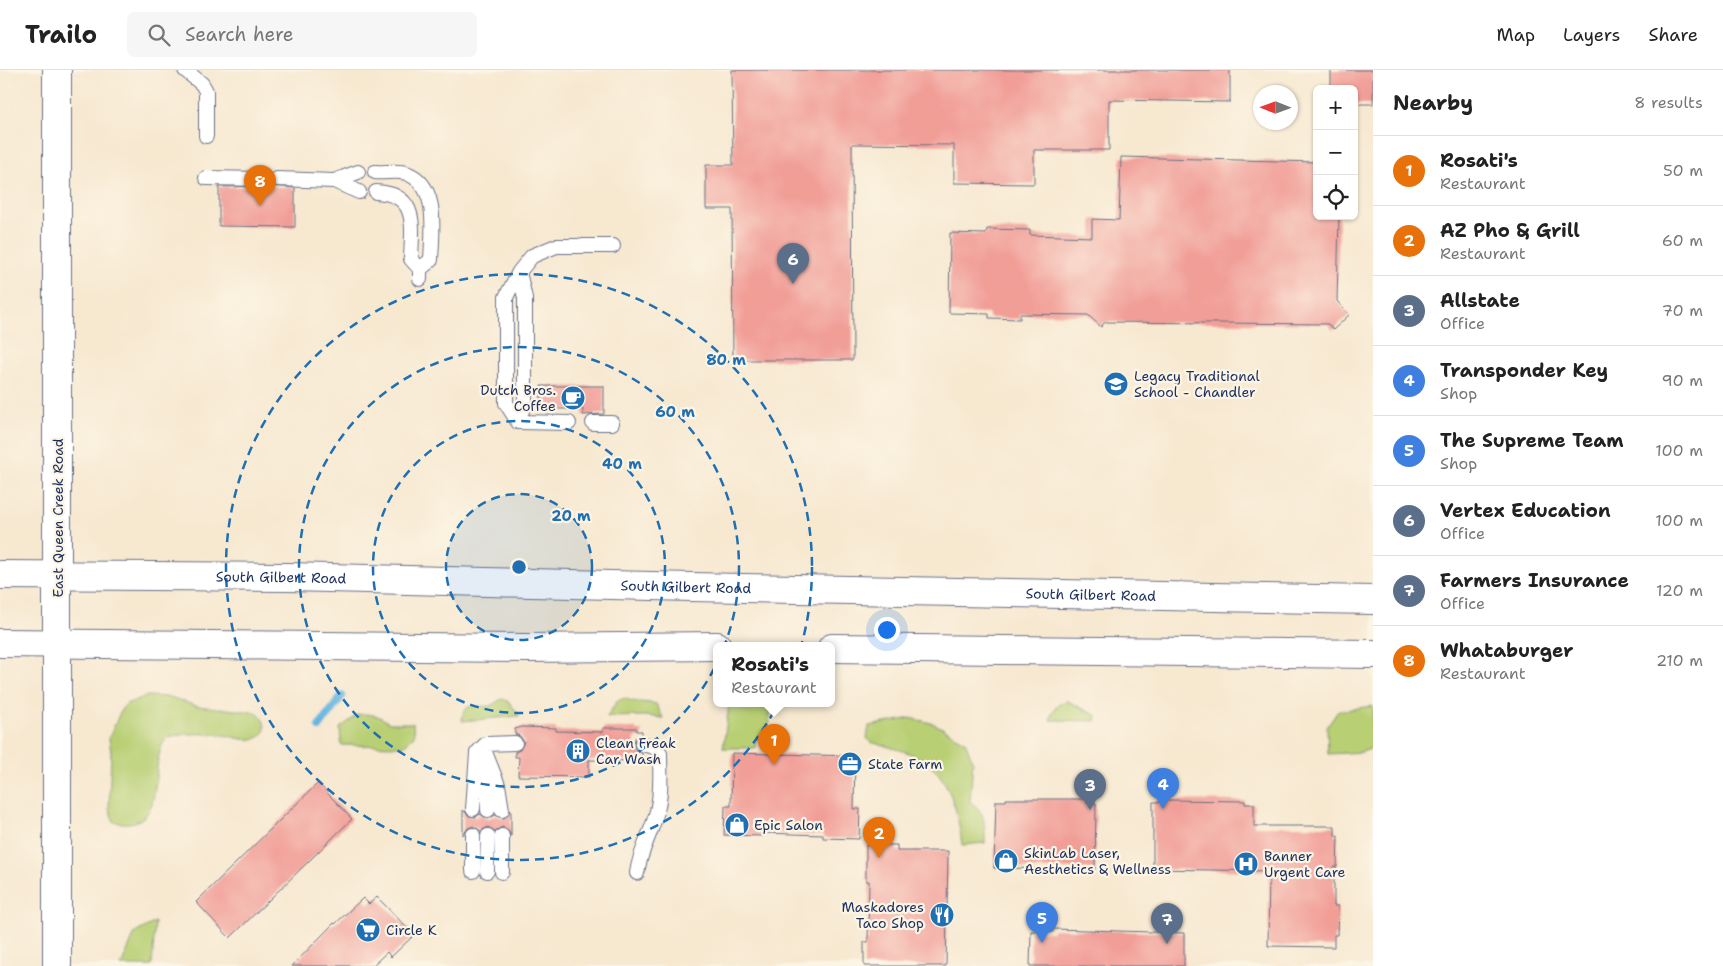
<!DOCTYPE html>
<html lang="en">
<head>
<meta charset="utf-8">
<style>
  :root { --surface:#fff; --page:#f6f6f6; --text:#222; --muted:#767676; --line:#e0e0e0; --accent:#2563eb }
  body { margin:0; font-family:"Shantell Sans",sans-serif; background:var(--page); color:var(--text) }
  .controls { position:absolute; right:15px; top:15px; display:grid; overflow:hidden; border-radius:8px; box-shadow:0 1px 4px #0004 }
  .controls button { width:45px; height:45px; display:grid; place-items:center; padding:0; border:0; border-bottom:1px solid var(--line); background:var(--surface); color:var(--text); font:25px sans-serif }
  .compass { position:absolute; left:1253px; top:15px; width:45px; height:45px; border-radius:50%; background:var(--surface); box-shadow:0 1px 4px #0004; rotate:271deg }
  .you { position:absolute; left:886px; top:559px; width:18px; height:18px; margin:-12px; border:4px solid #fff; border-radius:50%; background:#1a73e8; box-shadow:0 0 0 8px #1a73e833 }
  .badge { display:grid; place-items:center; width:32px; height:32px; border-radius:50%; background:var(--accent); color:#fff; font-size:16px; font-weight:700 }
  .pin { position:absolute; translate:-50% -41px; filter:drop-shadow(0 1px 2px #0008) }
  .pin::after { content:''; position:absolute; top:26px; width:18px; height:15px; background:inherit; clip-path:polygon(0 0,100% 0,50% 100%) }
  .popup { position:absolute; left:713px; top:572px; width:122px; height:65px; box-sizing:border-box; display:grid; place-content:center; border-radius:8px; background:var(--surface); filter:drop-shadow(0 1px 4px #0005); font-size:16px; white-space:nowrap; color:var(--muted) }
  .popup b { font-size:19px; color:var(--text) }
  .popup::after { content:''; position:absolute; left:50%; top:100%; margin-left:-10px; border:10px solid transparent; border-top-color:var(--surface) }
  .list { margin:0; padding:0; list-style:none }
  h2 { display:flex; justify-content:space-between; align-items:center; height:65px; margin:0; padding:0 20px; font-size:21px }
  h2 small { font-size:16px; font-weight:400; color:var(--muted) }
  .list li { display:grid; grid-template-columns:32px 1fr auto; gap:15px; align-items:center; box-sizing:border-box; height:70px; padding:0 20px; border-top:1px solid var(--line) }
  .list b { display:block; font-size:19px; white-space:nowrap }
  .list p { margin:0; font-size:16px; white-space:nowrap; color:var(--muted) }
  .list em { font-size:16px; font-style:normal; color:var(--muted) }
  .icon { flex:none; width:28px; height:28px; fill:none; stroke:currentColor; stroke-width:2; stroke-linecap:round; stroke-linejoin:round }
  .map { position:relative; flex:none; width:1373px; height:896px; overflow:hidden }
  header { display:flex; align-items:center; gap:30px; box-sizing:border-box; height:70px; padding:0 25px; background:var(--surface); border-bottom:1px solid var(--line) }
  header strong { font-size:24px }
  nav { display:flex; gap:28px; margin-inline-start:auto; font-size:18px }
  .search { width:350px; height:45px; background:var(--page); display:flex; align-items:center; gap:12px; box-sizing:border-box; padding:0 18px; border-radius:8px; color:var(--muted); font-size:19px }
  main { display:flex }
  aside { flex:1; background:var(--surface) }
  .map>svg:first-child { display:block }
  .green { fill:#b8cf73; stroke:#6a7f68 }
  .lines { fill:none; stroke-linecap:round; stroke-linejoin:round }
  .stream { stroke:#65b6e0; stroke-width:8 }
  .building { fill:#f19e97 }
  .service-casing { stroke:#687086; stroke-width:16 }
  .primary-casing { stroke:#687086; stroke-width:30 }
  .service { stroke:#fff; stroke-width:14 }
  .primary { stroke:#fff; stroke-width:28 }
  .ring { fill:none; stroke:#1f6fb2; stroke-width:2.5; stroke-dasharray:9 6 }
  .labels { text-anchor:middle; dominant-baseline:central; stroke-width:4.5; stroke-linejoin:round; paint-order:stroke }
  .poi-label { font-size:14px; fill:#1b2f5e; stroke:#fcf5e5; text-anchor:start }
  .street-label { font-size:14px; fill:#1b2f5e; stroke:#fcf5e5 }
  .centre { fill:#1f6fb2; stroke:#fcf5e5; stroke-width:2.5 }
  .ring-label { font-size:15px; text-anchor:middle; font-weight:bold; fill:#1f6fb2; stroke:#fcf5e5; stroke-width:4.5; stroke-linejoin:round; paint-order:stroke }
</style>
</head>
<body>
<header>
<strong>Trailo</strong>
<div class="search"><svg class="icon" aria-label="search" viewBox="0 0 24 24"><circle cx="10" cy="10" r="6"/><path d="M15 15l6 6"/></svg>Search here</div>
<nav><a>Map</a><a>Layers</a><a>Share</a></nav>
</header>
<main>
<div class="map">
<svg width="1373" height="896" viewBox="0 0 1373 896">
  <rect width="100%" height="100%" fill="#fcf5e5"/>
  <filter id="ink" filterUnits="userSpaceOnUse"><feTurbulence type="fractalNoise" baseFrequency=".02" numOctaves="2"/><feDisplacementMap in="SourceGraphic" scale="10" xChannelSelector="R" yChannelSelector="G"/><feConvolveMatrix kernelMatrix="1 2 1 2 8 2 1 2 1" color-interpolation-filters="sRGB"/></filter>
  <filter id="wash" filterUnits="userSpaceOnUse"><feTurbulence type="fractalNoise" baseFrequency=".0096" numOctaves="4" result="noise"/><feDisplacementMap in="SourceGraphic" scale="20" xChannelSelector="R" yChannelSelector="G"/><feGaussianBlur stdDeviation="1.12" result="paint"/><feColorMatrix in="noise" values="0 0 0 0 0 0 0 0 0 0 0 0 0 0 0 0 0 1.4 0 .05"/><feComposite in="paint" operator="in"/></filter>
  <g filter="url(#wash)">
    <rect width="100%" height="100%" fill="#f7e8d0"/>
    <!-- green -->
    <path class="green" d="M147 626 170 627 197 636 255 642C267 648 270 667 253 669 243 671 232 666 222 665 205 663 185 663 168 667 144 689 174 763 114 752L109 739 111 682 109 668 121 640 126 634Z
      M625 628C635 634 645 631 656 634L663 648 646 646 607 647 617 631Z
      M503 629 509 632 520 646 462 651C464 630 475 638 489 636 495 635 497 630 503 629Z
      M1068 631 1097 646 1096 651 1050 650C1052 641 1057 632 1068 631Z
      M729 634H768L770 653 756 671 755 678H723Z
      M1373 636V678L1362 682 1328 684 1327 657 1338 641Z
      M367 644 378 646 390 653H413L414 666 404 676 341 675 340 658 357 645Z
      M911 648 935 654 965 671 973 692 970 732C986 741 985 756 985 773L962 775C958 743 950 703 918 687 904 680 885 676 870 672L867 668 869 656Z
      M155 852 152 896H121L135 863Z"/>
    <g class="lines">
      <!-- stream -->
      <path class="stream" d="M319 657 342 626"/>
    </g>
    <g id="blocks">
      <!-- building -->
      <path class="building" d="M732 0H1230V32L1109 30V80H1034V114L954 113V75L852 74 853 290H733L732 139H706V95H733Z
        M1331 0H1373V34H1354V19H1331Z
        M1121 87 1317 92V146H1339L1337 231 1349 245 1333 260 1328 254 1105 252 1101 257 1088 245 1020 244V249L989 248V244L949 243 950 163 986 164 987 159 1030 160V165L1092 167V149L1119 150Z
        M270 116 295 118V157L219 156V117Z
        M541 316H604V344L583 345V339H541Z
        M522 657 556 658V661L603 662V658H636V661H642V665L635 668 634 676 636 681 642 683V688H635V691L589 690V707L518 706 519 687H515V682L520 680 524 672 520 666 515 664V659Z
        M732 683 855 686 854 739H860L859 769 823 768V765L762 763V766L724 765 725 736H731Z
        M318 713 352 749 230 868 196 832Z
        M1006 729H1087V733H1096L1095 799 994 798 996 731H1006Z
        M1164 730 1245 731V734H1254V756H1335V766H1338L1337 797H1334V836H1338L1337 865H1334V877L1268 876 1269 801 1153 799V732H1164Z
        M463 740 469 746 476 747 480 744 488 749 495 745 504 748 511 740V766L507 759 502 757 495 761 488 757 481 761 473 756 468 758 463 765Z
        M866 775H897V781H948L946 896H864V872H868L869 811H866Z
        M377 827 414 865 391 887 387 882 372 896H292L334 853 335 854 363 828 369 834Z
        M1053 859 1184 863V896H1030L1031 861 1053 862Z"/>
    </g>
  </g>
  <g filter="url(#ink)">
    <use href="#blocks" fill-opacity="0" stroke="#687086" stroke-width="1"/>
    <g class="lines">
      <defs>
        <path id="service" d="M185 0 202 14 206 21V66
          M375 102C384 103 398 100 406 103 440 115 432 162 431 190L420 199
          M206 108 265 109
          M277 109 334 111 359 122
          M334 111 358 102
          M376 122C419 124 412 156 411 189L420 199V209
          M518 352 506 333V227L519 202
          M569 353 518 352 525 332V228L519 202 532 186 556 176H613
          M593 353H612
          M483 677 498 715 502 740
          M473 739 477 683 486 674 515 673
          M488 740V698
          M502 766V802
          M473 801V765
          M487 801 488 766
          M637 803C640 780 652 762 657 741 662 722 660 702 660 683L654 677 642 674"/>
        <g id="primary">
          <path d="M57 0V896"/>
          <path id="s1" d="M0 505 289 507 691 517 1373 530"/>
          <path d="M0 573 527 578 717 576"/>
          <path d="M832 578 1373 584"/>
        </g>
      </defs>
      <!-- service casing -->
      <use href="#service" class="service-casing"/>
      <!-- primary casing -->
      <use href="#primary" class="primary-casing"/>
      <!-- service -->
      <use href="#service" class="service"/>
      <!-- primary -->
      <use href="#primary" class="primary"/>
    </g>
  </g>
  <!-- distance rings -->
  <circle cx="519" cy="497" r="73" fill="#1f6fb2" fill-opacity=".12"/>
  <g class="ring">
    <circle cx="519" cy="497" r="73"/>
    <circle cx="519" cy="497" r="146"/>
    <circle cx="519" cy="497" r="220"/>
    <circle cx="519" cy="497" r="293"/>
  </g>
  <!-- icons -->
  <defs>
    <symbol id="school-disc" viewBox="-11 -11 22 22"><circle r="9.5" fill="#1f6fb2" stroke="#fcf5e5"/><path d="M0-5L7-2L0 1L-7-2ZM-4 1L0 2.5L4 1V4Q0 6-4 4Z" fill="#fff"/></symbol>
    <symbol id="cafe-disc" viewBox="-11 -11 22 22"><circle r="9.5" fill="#1f6fb2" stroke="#fcf5e5"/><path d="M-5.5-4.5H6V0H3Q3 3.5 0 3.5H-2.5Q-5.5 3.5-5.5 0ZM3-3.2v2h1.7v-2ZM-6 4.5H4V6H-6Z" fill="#fff"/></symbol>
    <symbol id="building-disc" viewBox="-11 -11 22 22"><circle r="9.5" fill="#1f6fb2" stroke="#fcf5e5"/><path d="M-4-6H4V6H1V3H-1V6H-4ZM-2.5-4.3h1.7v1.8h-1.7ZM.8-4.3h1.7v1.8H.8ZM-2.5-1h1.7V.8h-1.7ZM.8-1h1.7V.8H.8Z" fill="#fff"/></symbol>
    <symbol id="office-disc" viewBox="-11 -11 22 22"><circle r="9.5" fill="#1f6fb2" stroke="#fcf5e5"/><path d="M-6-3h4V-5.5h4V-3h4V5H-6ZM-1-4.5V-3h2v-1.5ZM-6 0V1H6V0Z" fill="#fff"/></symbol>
    <symbol id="shop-disc" viewBox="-11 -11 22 22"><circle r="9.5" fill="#1f6fb2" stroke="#fcf5e5"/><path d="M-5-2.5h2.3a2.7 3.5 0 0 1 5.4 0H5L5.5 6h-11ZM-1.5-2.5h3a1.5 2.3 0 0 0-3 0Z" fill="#fff"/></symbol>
    <symbol id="hospital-disc" viewBox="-11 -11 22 22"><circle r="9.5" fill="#1f6fb2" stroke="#fcf5e5"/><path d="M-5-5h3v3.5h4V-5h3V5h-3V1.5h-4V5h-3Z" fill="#fff"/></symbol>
    <symbol id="restaurant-disc" viewBox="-11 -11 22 22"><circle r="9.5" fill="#1f6fb2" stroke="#fcf5e5"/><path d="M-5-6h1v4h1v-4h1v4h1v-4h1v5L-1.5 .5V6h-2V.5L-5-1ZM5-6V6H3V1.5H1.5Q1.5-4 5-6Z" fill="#fff"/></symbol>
    <symbol id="supermarket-disc" viewBox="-11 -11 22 22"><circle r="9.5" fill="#1f6fb2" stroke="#fcf5e5"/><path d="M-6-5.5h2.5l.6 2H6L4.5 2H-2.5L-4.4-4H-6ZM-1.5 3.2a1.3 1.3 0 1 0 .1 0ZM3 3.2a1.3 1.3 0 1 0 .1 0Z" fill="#fff"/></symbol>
  </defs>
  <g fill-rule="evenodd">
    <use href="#school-disc" x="1102" y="300" width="28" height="28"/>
    <use href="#cafe-disc" x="559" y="314" width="28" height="28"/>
    <use href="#building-disc" x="564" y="667" width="28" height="28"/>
    <use href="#office-disc" x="836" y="680" width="28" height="28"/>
    <use href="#shop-disc" x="723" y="741" width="28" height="28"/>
    <use href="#shop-disc" x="992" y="777" width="28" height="28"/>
    <use href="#hospital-disc" x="1232" y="780" width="28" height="28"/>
    <use href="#restaurant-disc" x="928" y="831" width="28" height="28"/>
    <use href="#supermarket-disc" x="354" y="846" width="28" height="28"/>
  </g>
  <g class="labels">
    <!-- poi labels -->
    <g class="poi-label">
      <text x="1134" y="306">Legacy Traditional<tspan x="1134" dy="16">School - Chandler</tspan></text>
      <text x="556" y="320" text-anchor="end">Dutch Bros.<tspan x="556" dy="16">Coffee</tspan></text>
      <text x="596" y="673">Clean Freak<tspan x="596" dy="16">Car Wash</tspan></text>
      <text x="868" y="694">State Farm</text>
      <text x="754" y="755">Epic Salon</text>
      <text x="1024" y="783">SkinLab Laser,<tspan x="1024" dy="16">Aesthetics &amp; Wellness</tspan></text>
      <text x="1264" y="786">Banner<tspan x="1264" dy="16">Urgent Care</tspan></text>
      <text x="924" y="837" text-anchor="end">Maskadores<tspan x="924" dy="16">Taco Shop</tspan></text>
      <text x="386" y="860">Circle K</text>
    </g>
    <!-- street labels -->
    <g class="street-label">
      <text transform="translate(58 448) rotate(-90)">East Queen Creek Road</text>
      <text stroke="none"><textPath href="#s1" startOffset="281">South Gilbert Road</textPath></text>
      <text stroke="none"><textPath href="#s1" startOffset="686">South Gilbert Road</textPath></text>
      <text stroke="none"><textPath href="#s1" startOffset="1091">South Gilbert Road</textPath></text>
    </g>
  </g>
  <circle cx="519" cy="497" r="8" class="centre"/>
  <g class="ring-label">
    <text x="726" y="295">80 m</text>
    <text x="675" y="347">60 m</text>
    <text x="622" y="399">40 m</text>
    <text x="571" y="451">20 m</text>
  </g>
</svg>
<div class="controls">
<button>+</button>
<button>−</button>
<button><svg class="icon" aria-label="locate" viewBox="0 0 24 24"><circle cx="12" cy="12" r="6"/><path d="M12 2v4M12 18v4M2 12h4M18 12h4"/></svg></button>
</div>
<svg class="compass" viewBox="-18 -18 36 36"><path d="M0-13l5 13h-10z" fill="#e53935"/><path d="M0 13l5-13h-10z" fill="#767676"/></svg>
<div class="you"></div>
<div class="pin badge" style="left:774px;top:695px;background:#e8710a">1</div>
<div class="popup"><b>Rosati's</b>Restaurant</div>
<div class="pin badge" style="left:879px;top:788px;background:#e8710a">2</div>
<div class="pin badge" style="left:1090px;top:740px;background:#5c6f8a">3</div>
<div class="pin badge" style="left:1163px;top:739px;background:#3f7fe0">4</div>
<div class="pin badge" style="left:1042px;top:873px;background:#3f7fe0">5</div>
<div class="pin badge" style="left:793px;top:214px;background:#5c6f8a">6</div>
<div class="pin badge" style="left:1167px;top:874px;background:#5c6f8a">7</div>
<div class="pin badge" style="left:260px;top:136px;background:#e8710a">8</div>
</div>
<aside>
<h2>Nearby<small>8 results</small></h2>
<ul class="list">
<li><span class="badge" style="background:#e8710a">1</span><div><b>Rosati's</b><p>Restaurant</p></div><em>50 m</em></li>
<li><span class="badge" style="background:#e8710a">2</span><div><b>AZ Pho &amp; Grill</b><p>Restaurant</p></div><em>60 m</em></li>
<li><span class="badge" style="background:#5c6f8a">3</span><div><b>Allstate</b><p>Office</p></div><em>70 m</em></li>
<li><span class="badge" style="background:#3f7fe0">4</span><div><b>Transponder Key</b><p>Shop</p></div><em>90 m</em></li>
<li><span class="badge" style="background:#3f7fe0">5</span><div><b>The Supreme Team</b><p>Shop</p></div><em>100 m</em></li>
<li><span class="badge" style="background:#5c6f8a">6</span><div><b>Vertex Education</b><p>Office</p></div><em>100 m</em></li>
<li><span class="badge" style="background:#5c6f8a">7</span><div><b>Farmers Insurance</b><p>Office</p></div><em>120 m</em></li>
<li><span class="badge" style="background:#e8710a">8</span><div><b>Whataburger</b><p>Restaurant</p></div><em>210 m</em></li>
</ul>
</aside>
</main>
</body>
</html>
